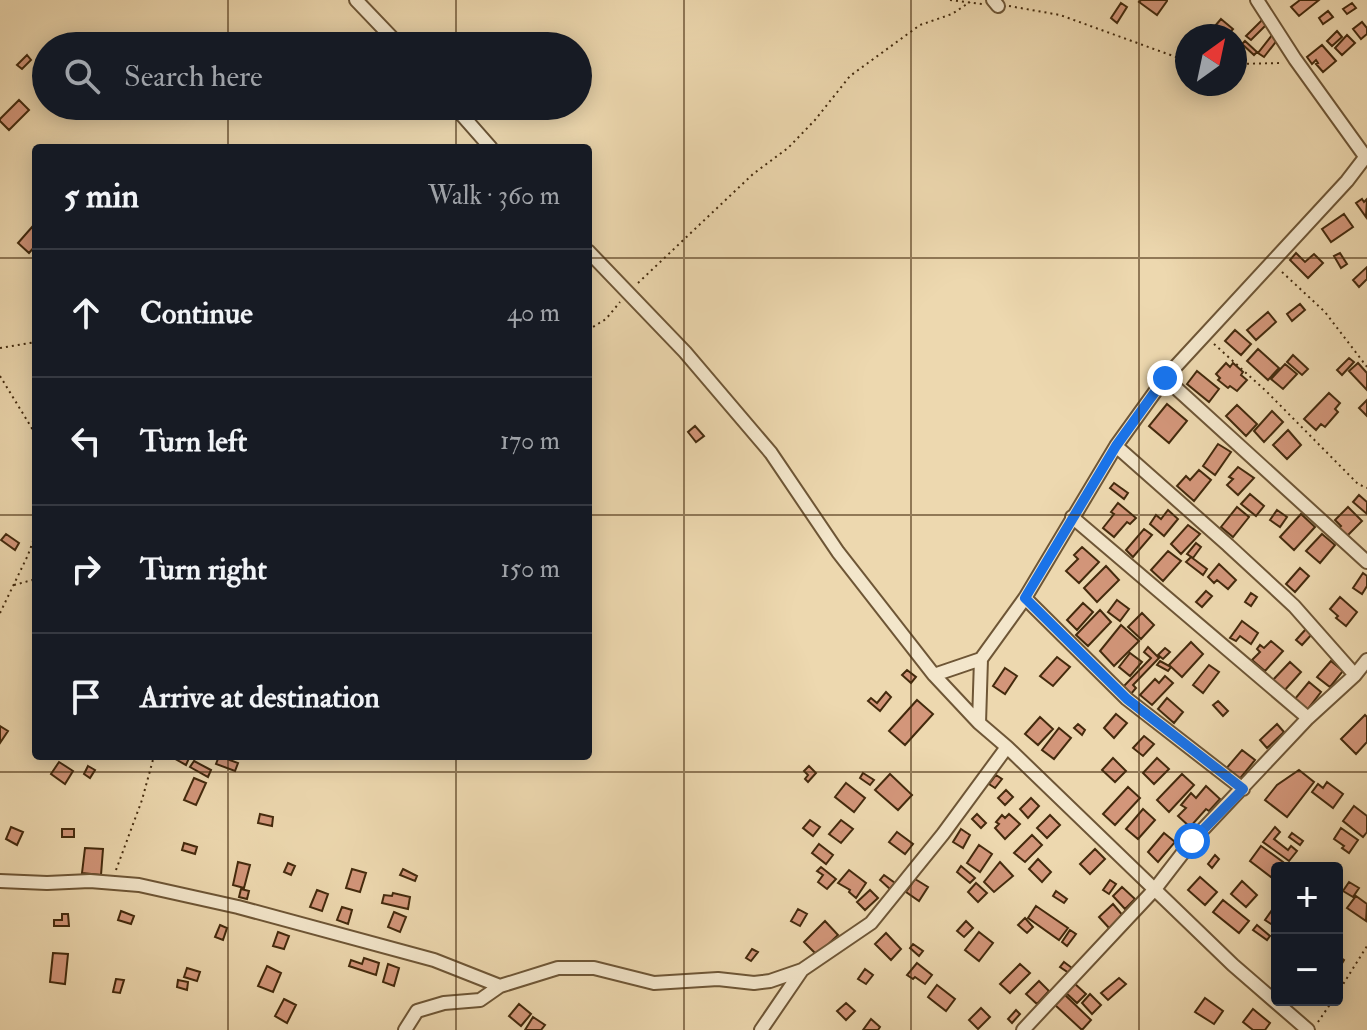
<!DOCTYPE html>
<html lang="en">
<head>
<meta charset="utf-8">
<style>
  :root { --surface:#171b24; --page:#20242c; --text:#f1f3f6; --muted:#9ea1a6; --line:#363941 }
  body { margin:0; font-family:"IM FELL Double Pica",serif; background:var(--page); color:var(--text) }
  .controls { position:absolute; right:24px; bottom:24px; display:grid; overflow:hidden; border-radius:8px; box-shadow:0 4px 20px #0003 }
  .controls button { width:72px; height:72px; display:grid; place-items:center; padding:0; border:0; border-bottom:2px solid var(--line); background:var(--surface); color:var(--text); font:40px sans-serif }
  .compass { position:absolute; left:1175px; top:24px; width:72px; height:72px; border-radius:50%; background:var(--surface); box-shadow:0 4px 20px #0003; rotate:33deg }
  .stop { position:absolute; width:24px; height:24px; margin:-18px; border:6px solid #1a73e8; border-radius:50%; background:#fff }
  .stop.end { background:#1a73e8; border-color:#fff; box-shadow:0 2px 8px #0008 }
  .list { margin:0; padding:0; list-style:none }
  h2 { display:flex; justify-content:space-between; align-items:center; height:104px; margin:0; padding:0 32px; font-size:34px }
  h2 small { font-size:26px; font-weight:400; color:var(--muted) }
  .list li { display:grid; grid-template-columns:52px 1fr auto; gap:24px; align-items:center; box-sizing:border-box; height:128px; padding:0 32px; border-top:2px solid var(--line) }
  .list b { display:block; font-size:30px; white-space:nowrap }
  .list em { font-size:26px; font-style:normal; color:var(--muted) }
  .icon { flex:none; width:44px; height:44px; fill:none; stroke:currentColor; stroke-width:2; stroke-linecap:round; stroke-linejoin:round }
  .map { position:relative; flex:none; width:1367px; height:1030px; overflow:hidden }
  .search { position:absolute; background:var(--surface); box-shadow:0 4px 20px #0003; left:32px; top:32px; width:560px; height:88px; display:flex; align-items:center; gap:20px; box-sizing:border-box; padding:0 28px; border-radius:44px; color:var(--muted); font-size:30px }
  .panel { position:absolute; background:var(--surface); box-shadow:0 4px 20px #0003; left:32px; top:144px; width:560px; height:616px; border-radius:8px }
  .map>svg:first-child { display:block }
  .building { fill:#d3967a; stroke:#432a0d; stroke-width:2 }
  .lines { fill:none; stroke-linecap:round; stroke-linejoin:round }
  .minor-casing { stroke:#6e5636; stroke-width:16 }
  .path { stroke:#432a0d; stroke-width:2; stroke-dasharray:2 4; stroke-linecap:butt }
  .minor { stroke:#f3e6cb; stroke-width:12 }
  .route { stroke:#1a73e8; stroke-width:10 }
  .grid { fill:none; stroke:#432a0d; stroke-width:2; stroke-opacity:0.55 }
</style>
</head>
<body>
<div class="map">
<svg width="1367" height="1030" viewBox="0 0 1367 1030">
  <rect width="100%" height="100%" fill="#edd8af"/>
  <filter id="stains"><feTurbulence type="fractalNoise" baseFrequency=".0025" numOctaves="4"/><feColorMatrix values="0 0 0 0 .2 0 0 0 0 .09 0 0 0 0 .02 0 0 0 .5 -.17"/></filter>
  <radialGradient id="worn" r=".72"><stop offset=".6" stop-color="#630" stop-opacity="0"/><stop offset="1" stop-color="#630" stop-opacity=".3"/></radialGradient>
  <!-- building -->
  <path class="building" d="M1141 0H1167V1L1157 15 1139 2Z
    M1300 0H1319L1299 16 1291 7Z
    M1121 3 1127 7 1117 23 1111 18Z
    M1352 3 1356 8 1347 14 1343 9Z
    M1328 11 1333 17 1323 24 1319 18Z
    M1264 18 1269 22 1251 40 1246 36Z
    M1221 19 1233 29 1227 36 1215 26Z
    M1362 22 1367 28V34L1361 39 1353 29Z
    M1337 31 1342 37 1332 46 1327 41Z
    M1272 35 1278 39 1264 57 1258 53Z
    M1347 35 1355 43 1342 55 1335 48Z
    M1245 41 1257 52 1254 55 1242 44Z
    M1322 45 1336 61 1323 72 1316 64 1318 63 1316 60 1312 64 1307 57Z
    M27 55 31 60 22 69 17 65Z
    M19 100 29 110 9 130 0 121V119Z
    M1362 199 1364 202 1367 199 1366 217 1356 203Z
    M1344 214 1353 227 1331 242 1322 229Z
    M32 227 36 231V245L29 253 18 243Z
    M1296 253 1305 262 1314 254 1323 263 1308 278 1290 260Z
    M1340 253 1347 264 1341 268 1334 256Z
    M1367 267V279L1359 287 1353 280Z
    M1300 304 1305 310 1292 321 1287 314Z
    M1268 312 1276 322 1256 340 1247 330Z
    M1235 330 1251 344 1241 355 1225 341Z
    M1258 349 1279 368 1268 380 1247 361Z
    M1293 355 1308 369 1302 375 1287 362Z
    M1349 358 1354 362 1342 375 1337 370Z
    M1226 363 1230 367 1233 363 1243 372 1241 375 1247 380 1237 391 1230 386 1228 388 1218 380 1220 378 1216 374Z
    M1358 363 1367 373V390L1349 371Z
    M1285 364 1297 374 1283 389 1271 379Z
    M1197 371 1219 389 1209 402 1187 384Z
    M1329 393 1340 403 1335 409 1338 412 1325 427 1321 424 1316 430 1304 419Z
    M1367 400V416L1359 408Z
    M1167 404 1187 421 1169 443 1149 426Z
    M1237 405 1257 424 1246 436 1226 416Z
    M1272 411 1283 422 1264 442 1254 431Z
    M695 426 704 436 696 442 688 432Z
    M1288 430 1301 445 1287 459 1273 445Z
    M1218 444 1231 452 1215 475 1203 466Z
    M1238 467 1254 478 1238 495 1227 485 1233 479 1229 477Z
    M1199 470 1211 480 1194 501 1177 486 1186 476 1190 480Z
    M1114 483 1128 493 1124 499 1110 488Z
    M1250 494 1264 506 1256 516 1241 504Z
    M1359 495 1367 502V514L1353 502Z
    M1118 503 1136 518 1130 524 1127 522 1114 537 1103 528 1114 514 1111 512Z
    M1237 507 1249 517 1233 537 1221 527Z
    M1348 507 1362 521 1347 536 1339 528 1341 526 1335 520Z
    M1168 510 1178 519 1164 536 1150 524 1156 515 1161 519Z
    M1277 510 1287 517 1280 527 1270 520Z
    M1301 514 1315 527 1294 550 1280 537Z
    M1188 525 1200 534 1181 554 1171 544Z
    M1144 529 1152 535 1133 557 1126 550Z
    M6 534 19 543 15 550 1 540Z
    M1322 534 1335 545 1320 563 1306 551Z
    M1196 543 1201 547 1193 558 1187 554Z
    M1082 547 1099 562 1079 583 1066 571 1078 559 1074 555Z
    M1168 551 1181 561 1163 581 1151 570Z
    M1191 557 1207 569 1203 575 1186 562Z
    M1219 564 1236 580 1228 589 1217 580 1214 583 1208 577Z
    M1106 566 1119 580 1097 602 1084 588Z
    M1300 568 1309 576 1295 592 1286 584Z
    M1363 573 1367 576V586L1362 594 1353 588Z
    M1206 591 1212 596 1202 607 1196 602Z
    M1251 593 1257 597 1251 606 1245 602Z
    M1340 597 1357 612 1346 626 1336 618 1338 616 1330 609Z
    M1117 600 1129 609 1120 621 1108 612Z
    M1083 603 1093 612 1077 630 1067 620Z
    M1100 610 1111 622 1088 646 1076 635Z
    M1142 613 1154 625 1141 639 1128 627Z
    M1242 621 1258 633 1251 644 1240 636 1236 641 1230 638Z
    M1121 625 1139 641 1114 666 1100 651Z
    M1306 629 1312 634 1302 645 1296 640Z
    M1271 641 1283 651 1265 671 1252 660 1260 652 1257 649 1260 645 1264 648Z
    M1191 642 1203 654 1182 677 1169 665Z
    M1148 647 1159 658 1133 685 1136 688 1131 694 1122 688 1151 658 1144 652Z
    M1165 648 1170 652 1163 659 1158 655Z
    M1130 653 1142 662 1130 676 1119 667Z
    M1057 657 1070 667 1053 686 1040 676Z
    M1160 661 1171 667 1168 671 1157 665Z
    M1331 661 1343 671 1330 687 1317 677Z
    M1290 662 1301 672 1283 692 1271 682Z
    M1209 665 1219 672 1203 693 1193 685Z
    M1005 668 1017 676 1005 694 993 686Z
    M907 670 916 677 911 683 902 675Z
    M1165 676 1173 683 1152 705 1140 695 1155 679 1159 683Z
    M1309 682 1321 692 1307 710 1294 700Z
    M886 692 891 697 880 711 868 701 871 698 877 703Z
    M1167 698 1183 712 1174 723 1158 709Z
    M917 700 933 714 905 745 889 731Z
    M1218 701 1228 711 1223 716 1213 705Z
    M1116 714 1127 723 1114 738 1104 728Z
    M1365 715 1367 717V742L1356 754 1341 739Z
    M1040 717 1053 729 1038 745 1025 734Z
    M1078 724 1085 730 1082 735 1074 728Z
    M1277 724 1284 732 1267 748 1260 740Z
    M0 726 8 731 0 743Z
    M1059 728 1071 738 1054 759 1042 750Z
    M1144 736 1154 744 1143 756 1133 748Z
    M1242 750 1255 760 1238 781 1225 770Z
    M170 756H190L186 765Z
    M219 756 238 763 235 771 216 764Z
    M1113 758 1126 771 1115 782 1102 770Z
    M1157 758 1169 769 1154 784 1143 773Z
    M194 761 211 770 208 777 190 767Z
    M59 762 73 771 65 784 51 774Z
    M88 766 95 770 90 778 84 774Z
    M809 766 816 773 808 782 805 779 808 775 804 771Z
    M1299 770 1314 782 1287 817 1265 800 1277 785Z
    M863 773 874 780 870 785 860 778Z
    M890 774 912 795 898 810 875 790Z
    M1182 774 1194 785 1169 812 1157 800Z
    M996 775 1002 779 995 788 989 784Z
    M194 778 206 783 196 805 184 800Z
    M1327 782 1343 794 1333 808 1312 792 1318 784 1323 788Z
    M846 783 865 798 854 812 835 797Z
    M1206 786 1220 799 1209 811 1206 809 1190 827 1178 816 1186 808 1181 805 1191 793 1196 798Z
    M1128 787 1140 798 1115 825 1103 814Z
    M1006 790 1013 797 1005 805 998 798Z
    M1031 798 1039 806 1028 818 1020 809Z
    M1354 806 1367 816V832L1363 837 1343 821Z
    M1143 809 1155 820 1138 839 1126 829Z
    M260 814 273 817 272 826 258 823Z
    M977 814 986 823 981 828 972 819Z
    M1009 814 1020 824 1005 839 995 828 999 824 996 822 1002 815 1005 818Z
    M1050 815 1060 825 1047 838 1037 828Z
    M810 820 820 827 813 836 803 828Z
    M841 820 853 829 841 843 829 834Z
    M11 827 23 832 17 845 6 839Z
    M1275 827 1280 832 1274 839 1288 850 1291 846 1297 851 1289 861 1263 842Z
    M1341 828 1358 840 1349 853 1342 848 1344 846 1334 839Z
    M62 829H74V837H62Z
    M961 829 970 835 963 848 953 842Z
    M897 832 913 844 905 854 889 842Z
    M1164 833 1175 842 1158 862 1148 852Z
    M1292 833 1303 841 1300 845 1289 837Z
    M1032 835 1042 845 1025 862 1014 853Z
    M184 843 197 847 195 854 182 850Z
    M819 844 833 855 826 864 812 853Z
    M979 845 992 854 980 872 967 863Z
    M1261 846 1283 862 1271 877 1250 861Z
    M85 848 103 849 101 875 82 873Z
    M1095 849 1105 859 1090 874 1080 864Z
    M1215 855 1219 859 1212 868 1208 864Z
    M1038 859 1051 872 1042 882 1029 869Z
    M238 862 250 865 244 888 233 885Z
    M1000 862 1013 876 994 892 984 882Z
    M288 863 295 866 291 875 284 872Z
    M961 866 975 878 970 883 957 872Z
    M821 867 836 879 827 889 818 882 823 875 817 871Z
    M352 869 366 873 360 892 346 888Z
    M403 869 417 876 415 881 400 875Z
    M849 870 866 883 856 898 849 892 850 890 838 883Z
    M884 875 895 883 890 889 880 880Z
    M1200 877 1217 892 1205 905 1188 890Z
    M915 879 928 887 919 901 906 892Z
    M1110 880 1116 884 1109 894 1103 890Z
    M1242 881 1257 895 1246 907 1231 894Z
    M1349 882 1359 888 1353 897 1343 891Z
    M976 883 987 893 978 902 968 892Z
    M1122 887 1135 899 1125 909 1113 896Z
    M241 889 249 891 247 899 239 897Z
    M317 890 328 894 322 911 310 907Z
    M870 890 878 898 865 910 857 902Z
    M1056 891 1067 899 1064 903 1053 896Z
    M393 893 410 897 408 909 382 903 384 895 392 896Z
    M1356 896 1367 904 1366 921 1347 908Z
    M1223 900 1249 921 1239 933 1213 912Z
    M1113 904 1124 917 1110 929 1099 917Z
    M1036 906 1068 928 1059 940 1028 918Z
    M342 907 352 910 348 924 337 920Z
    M798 909 807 914 800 926 791 921Z
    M1272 910 1277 914V928L1265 920Z
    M121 911 134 916 131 924 118 920Z
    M394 912 406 917 400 932 388 927Z
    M62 914H68L69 926H54V920H62Z
    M1025 918 1033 927 1027 933 1018 925Z
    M825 921 838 935 817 955 804 942Z
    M966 921 973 928 964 937 957 931Z
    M220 925 227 928 223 940 215 937Z
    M1257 925 1270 936 1267 940 1253 930Z
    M1070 930 1076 934 1067 946 1062 942Z
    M278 932 289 936 284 949 273 946Z
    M979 932 993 943 979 961 965 950Z
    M886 933 901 949 891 960 875 944Z
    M913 944 923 951 919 956 910 948Z
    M752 949 758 952 751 961 746 958Z
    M53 953 68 954 65 984 50 982Z
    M1337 955 1344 960 1337 972Z
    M364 958 379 963 376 975 349 966 351 960 362 964Z
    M1064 962 1072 968 1069 973 1060 967Z
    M917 963 932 975 925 984 915 977 913 979 907 975Z
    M388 964 399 968 394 986 383 982Z
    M1020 964 1030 973 1010 993 1000 984Z
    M267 966 281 973 273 992 258 986Z
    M187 968 200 972 197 981 184 977Z
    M865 969 873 975 866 984 858 979Z
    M1119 978 1126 984 1108 1000 1101 993Z
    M116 979 124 980 120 993 113 992Z
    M178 980 188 982 187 990 177 987Z
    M1039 981 1049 991 1037 1004 1026 994Z
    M1074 983 1086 994 1077 1003 1065 992Z
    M937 985 955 999 946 1011 928 997Z
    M1090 994 1101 1005 1092 1014 1082 1003Z
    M1065 995 1091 1020 1082 1030 1055 1005Z
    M1205 998 1223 1011 1214 1024 1195 1012Z
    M284 999 296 1005 287 1023 275 1016Z
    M846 1003 855 1011 846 1020 837 1011Z
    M519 1004 531 1014 521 1026 509 1016Z
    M981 1008 990 1017 978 1029 969 1020Z
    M1253 1009 1270 1023 1265 1030H1253L1243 1022Z
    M1016 1010 1020 1014 1012 1023 1008 1019Z
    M533 1017 545 1025 541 1030H525Z
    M871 1019 880 1027 878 1030H863Z"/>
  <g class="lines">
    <defs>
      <path id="minor" d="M356 0 400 46
        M993 0 998 6
        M1257 0 1295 59 1367 159
        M454 106 491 148
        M588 251 685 352 771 453 838 552 934 675 979 723 1007 747 1233 965 1308 1030
        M1165 378 1367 562
        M1116 446 1228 545 1294 606 1355 675
        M1072 517 1308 718
        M1025 598 1127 699 1243 789
        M934 675 981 659
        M979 723 981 659 1025 598 1116 446 1165 378 1347 181 1367 155
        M0 881 47 883 90 881 139 885 238 907 434 960 500 986 558 968H594L654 983 718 979 754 983 770 981 802 970 871 923 943 834 1007 747
        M405 1030 417 1011 444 1003 480 1000 500 986
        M761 1030 802 970
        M1023 1030 1155 889 1192 841 1308 718 1355 675 1367 660"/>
    </defs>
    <!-- minor casing -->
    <use href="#minor" class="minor-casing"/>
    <!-- path -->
    <path class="path" d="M950 0 982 4
      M1009 6 1060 15 1176 57 1187 59
      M1235 64 1283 63
      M1282 272 1325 312 1367 367
      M638 283 753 174 788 148 815 120 850 76 920 25 952 14 970 2
      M588 330 606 319 620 302
      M1214 344 1266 391 1358 484 1367 488
      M0 348 36 342
      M0 376 36 435
      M14 585 36 579
      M0 613 28 555 36 533
      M116 870 142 800 154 756
      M1337 994 1367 946
      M1318 1022 1333 1000"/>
    <!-- minor -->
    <use href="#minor" class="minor"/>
  </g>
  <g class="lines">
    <!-- route -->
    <path class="route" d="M1165 378 1116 446 1025 598 1127 699 1243 789 1192 841"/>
  </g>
  <!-- grid -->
  <path class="grid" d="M228 0V46M456 0V46M684 0V1030M911 0V1030M1139 0V1030M228 106V148M456 106V148M0 258H36M588 258H1367M0 515H36M588 515H1367M228 756V1030M456 756V1030M0 772H1367"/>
  <rect width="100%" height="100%" filter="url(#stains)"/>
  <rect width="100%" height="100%" fill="url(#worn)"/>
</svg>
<div class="controls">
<button>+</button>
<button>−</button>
</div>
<svg class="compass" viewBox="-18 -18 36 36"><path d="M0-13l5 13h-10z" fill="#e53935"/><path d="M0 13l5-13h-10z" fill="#9ea1a6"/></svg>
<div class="stop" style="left:1192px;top:841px"></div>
<div class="stop end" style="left:1165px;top:378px"></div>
<div class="search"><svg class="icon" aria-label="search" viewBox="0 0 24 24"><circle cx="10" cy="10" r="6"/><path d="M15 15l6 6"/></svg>Search here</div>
<section class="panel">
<h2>5 min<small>Walk · 360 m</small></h2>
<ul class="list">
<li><svg class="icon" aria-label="ahead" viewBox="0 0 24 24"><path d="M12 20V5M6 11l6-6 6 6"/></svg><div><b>Continue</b></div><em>40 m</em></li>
<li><svg class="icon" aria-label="left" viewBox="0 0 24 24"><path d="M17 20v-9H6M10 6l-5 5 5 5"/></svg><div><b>Turn left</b></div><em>170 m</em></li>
<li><svg class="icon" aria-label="right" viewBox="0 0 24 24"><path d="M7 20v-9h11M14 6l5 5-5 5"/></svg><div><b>Turn right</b></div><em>150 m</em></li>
<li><svg class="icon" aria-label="arrive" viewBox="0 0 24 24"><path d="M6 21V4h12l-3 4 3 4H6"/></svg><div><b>Arrive at destination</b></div></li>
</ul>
</section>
</div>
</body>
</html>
